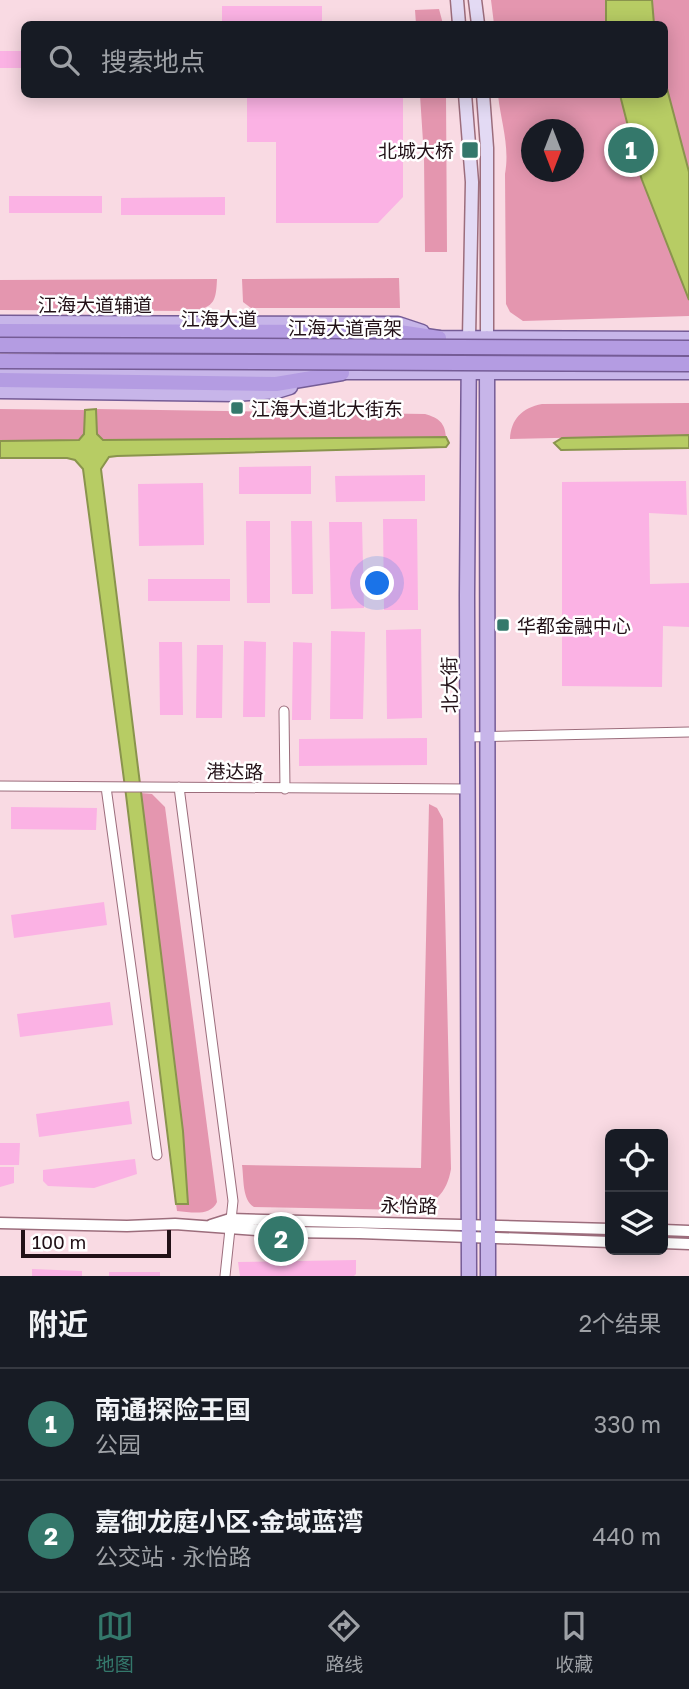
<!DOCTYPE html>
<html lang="zh">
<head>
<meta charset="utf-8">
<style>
  :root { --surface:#171b24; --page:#20242c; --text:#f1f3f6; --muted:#9ea1a6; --line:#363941; --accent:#34786b }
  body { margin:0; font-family:"Golos Text","Noto Sans SC",sans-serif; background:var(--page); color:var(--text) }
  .controls { position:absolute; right:21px; bottom:21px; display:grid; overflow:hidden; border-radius:10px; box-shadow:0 4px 18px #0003 }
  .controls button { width:63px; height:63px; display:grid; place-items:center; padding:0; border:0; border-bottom:2px solid var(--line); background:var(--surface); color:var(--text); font:35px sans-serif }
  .compass { position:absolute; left:521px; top:119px; width:63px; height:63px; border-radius:50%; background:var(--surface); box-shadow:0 4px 18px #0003; rotate:180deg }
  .scale { position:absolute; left:21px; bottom:18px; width:150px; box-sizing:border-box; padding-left:7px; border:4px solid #221117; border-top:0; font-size:19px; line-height:24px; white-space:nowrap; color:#221117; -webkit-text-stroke:5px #fff; paint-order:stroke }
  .you { position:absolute; left:378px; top:584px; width:24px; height:24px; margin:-18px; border:5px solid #fff; border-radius:50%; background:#1a73e8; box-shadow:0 0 0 10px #1a73e833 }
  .badge { display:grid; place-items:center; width:46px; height:46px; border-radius:50%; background:var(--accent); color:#fff; font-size:23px; font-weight:700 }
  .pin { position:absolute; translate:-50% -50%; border:4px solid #fff; box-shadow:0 2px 7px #0006 }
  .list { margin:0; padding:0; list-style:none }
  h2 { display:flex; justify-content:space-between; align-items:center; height:91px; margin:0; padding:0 28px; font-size:30px }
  h2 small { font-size:23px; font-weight:400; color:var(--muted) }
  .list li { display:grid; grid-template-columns:46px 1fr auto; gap:21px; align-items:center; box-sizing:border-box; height:112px; padding:0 28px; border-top:2px solid var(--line) }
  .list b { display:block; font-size:26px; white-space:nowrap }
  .list p { margin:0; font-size:23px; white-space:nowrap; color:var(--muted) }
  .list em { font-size:23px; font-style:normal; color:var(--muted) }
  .icon { flex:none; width:38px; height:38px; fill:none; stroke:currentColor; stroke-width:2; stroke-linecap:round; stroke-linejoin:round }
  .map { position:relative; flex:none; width:689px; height:1276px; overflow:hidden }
  .search { position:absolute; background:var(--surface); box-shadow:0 4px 18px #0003; left:21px; right:21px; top:21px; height:77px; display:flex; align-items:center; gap:18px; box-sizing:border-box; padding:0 24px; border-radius:10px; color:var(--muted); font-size:26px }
  .sheet { height:315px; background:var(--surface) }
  nav { display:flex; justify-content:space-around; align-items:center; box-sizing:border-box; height:98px; border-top:2px solid var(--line); background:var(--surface); font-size:19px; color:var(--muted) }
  nav a { display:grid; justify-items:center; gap:4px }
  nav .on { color:var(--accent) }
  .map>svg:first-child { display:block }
  .green { fill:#e496af; fill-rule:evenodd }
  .water { fill:#b7cc64; stroke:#8a944d; stroke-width:2 }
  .building { fill:#fbb2e4 }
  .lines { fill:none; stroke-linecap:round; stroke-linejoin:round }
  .minor-casing { stroke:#9c6d7c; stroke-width:11 }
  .tertiary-casing { stroke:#9c6d7c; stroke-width:13 }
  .secondary-casing { stroke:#9c6d7c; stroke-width:15 }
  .primary-casing { stroke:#755c96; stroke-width:17 }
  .trunk-casing { stroke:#755c96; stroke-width:17 }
  .minor { stroke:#fff; stroke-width:9 }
  .tertiary { stroke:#fff; stroke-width:10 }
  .secondary { stroke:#e3daf4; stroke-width:12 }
  .primary { stroke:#c7b5e9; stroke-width:14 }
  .trunk { stroke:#b49ce2; stroke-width:14 }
  .trunk-bridge-casing { stroke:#755c96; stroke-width:17; stroke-linecap:butt }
  .trunk-bridge { stroke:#b49ce2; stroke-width:14 }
  .poi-dot { fill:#34786b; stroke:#fff; stroke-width:2.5 }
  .labels { text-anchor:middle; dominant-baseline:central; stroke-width:5; stroke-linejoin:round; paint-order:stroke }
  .poi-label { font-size:19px; fill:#221117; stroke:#fff; text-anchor:start }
  .street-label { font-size:19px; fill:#221117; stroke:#fff }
</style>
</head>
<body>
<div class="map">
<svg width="689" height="1276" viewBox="0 0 689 1276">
  <rect width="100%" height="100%" fill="#f9dae3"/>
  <!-- green -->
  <path class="green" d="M491 0H689V288H684L689 300V316L523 321 510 312 506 304 505 174C510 146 501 122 498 95L664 94V24H494ZM532 130H574V172H532Z
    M439 9 443 24H416L415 10Z
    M420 95H446L447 252H425L424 157Z
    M399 278 400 308H251L243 302 242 279Z
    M217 279C216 300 215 307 193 311L0 310V280Z
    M689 403V435L510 439C511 419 522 408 542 404Z
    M0 409 85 410 84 434 79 440 0 441Z
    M96 409 425 414C439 418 445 423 446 437L103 440 97 434Z
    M141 793 152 794 165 807 217 1202C210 1217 191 1212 177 1211L176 1204 188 1203 183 1131Z
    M429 804 437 808 443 819 451 1169C447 1193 434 1206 410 1210L254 1207C242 1200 244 1179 242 1165L421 1168Z"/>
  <!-- water -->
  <path class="water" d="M606 0H652L654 24H606Z
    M665 81 689 172V300L642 180 640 174 644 157 640 151 633 146 620 95 664 94Z
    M96 409 97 434 103 440 446 437 449 443 446 447 117 456 109 457 101 469 183 1131 188 1204H176L126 795 83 469 75 460 67 458H0V441L79 440 84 434 85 410Z
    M689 435V448L561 450 554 443 562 438Z"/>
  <!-- building -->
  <path class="building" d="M222 6H322V24H222Z
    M0 51H24V68H0Z
    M247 94H403V197L378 223H276V142H247Z
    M9 196H102V213H9Z
    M225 197V215H121V198Z
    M311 466V494H239V467Z
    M425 475V501L336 502 335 476Z
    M686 481 687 515 649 513 650 584 689 583V627L663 626 662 687 562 686V482Z
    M203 483 204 545 139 546 138 484Z
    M383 519H417L418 610H384Z
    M246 521H270V603H247Z
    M291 521H312L313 594H292Z
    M329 522H362L364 608 331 609Z
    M148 579H230V601H148Z
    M421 629 422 718 387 719 386 630Z
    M331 631 365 632 363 719H330Z
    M244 641 266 642 265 717H243Z
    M159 642H182L183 715H160Z
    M293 642 312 643 311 720H292Z
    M197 645H223L222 718H196Z
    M427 738V765L299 766V739Z
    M11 807 97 808 96 830 11 829Z
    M104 902 107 925 14 938 11 915Z
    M110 1002 113 1025 20 1037 17 1014Z
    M129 1101 132 1124 39 1137 36 1114Z
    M0 1143H20L19 1165H0Z
    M135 1159 137 1174 94 1188 48 1186 43 1181V1170Z
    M0 1167H14V1183L0 1187Z
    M356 1260V1274L354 1276H240L238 1262Z
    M32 1269 82 1271V1276H32Z
    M109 1272H160V1276H109Z"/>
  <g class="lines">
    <defs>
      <path id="minor" d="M284 711 285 789
        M469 737 689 732
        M0 786 469 789
        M106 787 157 1155
        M179 787 233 1201 225 1276"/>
      <path id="tertiary" d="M0 1223 127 1226 175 1224 285 1232 360 1233 610 1242
        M211 1225 230 1219 610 1229
        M663 1230 689 1231
        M663 1243 689 1244"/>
      <path id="secondary" d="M457 0 459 24
        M475 0 478 24
        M465 94 472 182 469 338
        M483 94 487 148V338"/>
      <path id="primary" d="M0 323 398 324 422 332
        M428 338 689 339
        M487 338 488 1276
        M0 372H689
        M0 391 235 394 277 391 290 387
        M469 1276 467 596 469 338"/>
      <path id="trunk" d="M0 331 399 332 439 338
        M0 380 276 384 342 373"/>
    </defs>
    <!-- minor casing -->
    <use href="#minor" class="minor-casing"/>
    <!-- tertiary casing -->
    <use href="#tertiary" class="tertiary-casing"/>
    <!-- secondary casing -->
    <use href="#secondary" class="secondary-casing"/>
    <!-- primary casing -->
    <use href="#primary" class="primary-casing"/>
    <!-- trunk casing -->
    <use href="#trunk" class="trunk-casing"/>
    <!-- minor -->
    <use href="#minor" class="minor"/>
    <!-- tertiary -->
    <use href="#tertiary" class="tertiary"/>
    <!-- secondary -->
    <use href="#secondary" class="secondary"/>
    <!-- primary -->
    <use href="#primary" class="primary"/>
    <!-- trunk -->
    <use href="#trunk" class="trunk"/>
    <defs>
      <path id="trunk-bridge" d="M0 345 689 348
        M0 361 689 364"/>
    </defs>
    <!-- trunk-bridge casing -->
    <use href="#trunk-bridge" class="trunk-bridge-casing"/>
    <!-- trunk-bridge -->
    <use href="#trunk-bridge" class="trunk-bridge"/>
  </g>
  <!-- markers -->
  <g class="poi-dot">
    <rect x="461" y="141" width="18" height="18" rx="3.5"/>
    <rect x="230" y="401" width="14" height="14" rx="3.5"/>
    <rect x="496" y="618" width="14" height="14" rx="3.5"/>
  </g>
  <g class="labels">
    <!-- poi labels -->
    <g class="poi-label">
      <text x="454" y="150" text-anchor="end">北城大桥</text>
      <text x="251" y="408">江海大道北大街东</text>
      <text x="517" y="625">华都金融中心</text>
    </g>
    <!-- street labels -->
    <g class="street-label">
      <text x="95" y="304">江海大道辅道</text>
      <text x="219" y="318">江海大道</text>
      <text x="345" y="327">江海大道高架</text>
      <text transform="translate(449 685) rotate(-91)">北大街</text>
      <text transform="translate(235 771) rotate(1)">港达路</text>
      <text transform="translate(409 1205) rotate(1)">永怡路</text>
    </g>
  </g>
</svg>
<div class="controls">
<button><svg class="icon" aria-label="locate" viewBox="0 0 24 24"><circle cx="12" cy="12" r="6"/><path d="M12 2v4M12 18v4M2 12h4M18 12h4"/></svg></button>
<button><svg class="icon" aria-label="layers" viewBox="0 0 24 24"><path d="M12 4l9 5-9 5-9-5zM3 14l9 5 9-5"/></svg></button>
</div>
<svg class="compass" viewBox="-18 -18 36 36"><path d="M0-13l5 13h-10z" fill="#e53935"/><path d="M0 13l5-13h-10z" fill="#9ea1a6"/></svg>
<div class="scale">100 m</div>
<div class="you"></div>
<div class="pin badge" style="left:631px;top:150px">1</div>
<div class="pin badge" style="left:281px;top:1239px">2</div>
<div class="search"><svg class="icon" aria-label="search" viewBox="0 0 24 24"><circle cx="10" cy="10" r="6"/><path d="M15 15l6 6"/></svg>搜索地点</div>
</div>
<section class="sheet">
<h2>附近<small>2个结果</small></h2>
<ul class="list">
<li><span class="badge">1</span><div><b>南通探险王国</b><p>公园</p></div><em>330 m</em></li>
<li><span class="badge">2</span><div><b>嘉御龙庭小区·金域蓝湾</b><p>公交站 · 永怡路</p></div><em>440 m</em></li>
</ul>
</section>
<nav>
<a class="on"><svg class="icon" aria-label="map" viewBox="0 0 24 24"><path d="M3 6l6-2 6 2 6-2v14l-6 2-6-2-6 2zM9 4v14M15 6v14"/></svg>地图</a>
<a><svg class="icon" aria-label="directions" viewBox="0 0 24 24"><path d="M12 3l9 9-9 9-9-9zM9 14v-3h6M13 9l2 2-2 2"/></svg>路线</a>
<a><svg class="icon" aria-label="saved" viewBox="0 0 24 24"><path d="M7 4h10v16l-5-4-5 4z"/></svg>收藏</a>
</nav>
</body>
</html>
